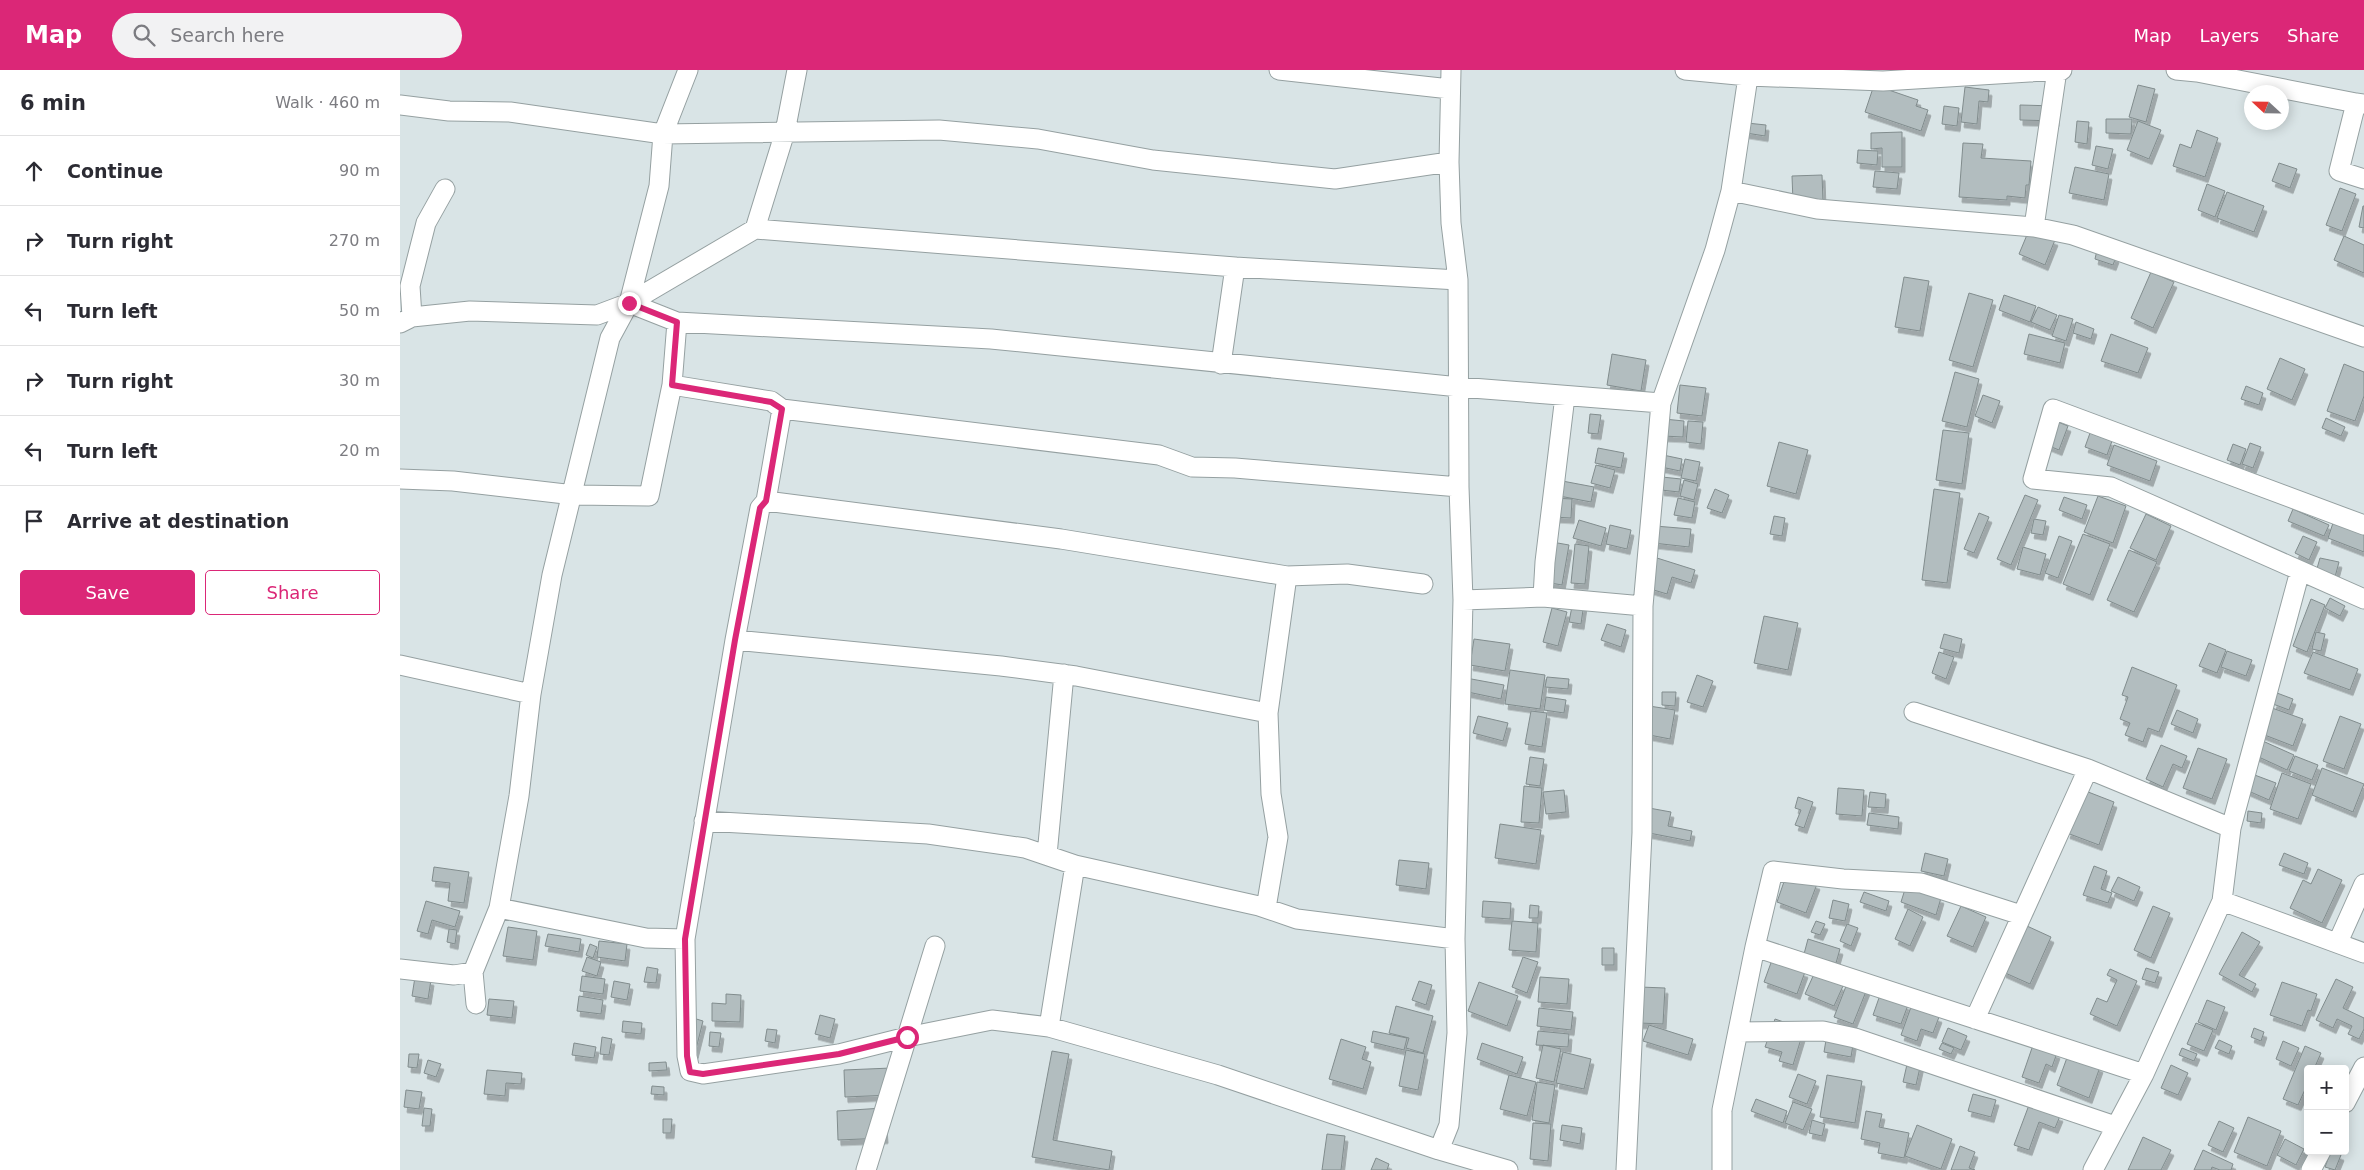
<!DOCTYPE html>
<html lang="en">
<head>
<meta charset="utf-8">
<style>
  :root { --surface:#fff; --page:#f2f2f3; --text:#2b2b33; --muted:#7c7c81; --line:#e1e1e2; --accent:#db2777 }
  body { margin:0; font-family:"DejaVu Sans",sans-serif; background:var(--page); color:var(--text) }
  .controls { position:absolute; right:15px; bottom:15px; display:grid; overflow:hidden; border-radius:5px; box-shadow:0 2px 12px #0003 }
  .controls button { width:45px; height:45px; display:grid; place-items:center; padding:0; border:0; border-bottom:1px solid var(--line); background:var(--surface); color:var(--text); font:25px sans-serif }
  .compass { position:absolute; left:1844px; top:15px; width:45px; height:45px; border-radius:50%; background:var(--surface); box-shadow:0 2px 12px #0003; rotate:292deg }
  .stop { position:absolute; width:15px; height:15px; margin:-11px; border:4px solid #db2777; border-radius:50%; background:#fff }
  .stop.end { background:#db2777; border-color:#fff; box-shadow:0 1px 5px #0008 }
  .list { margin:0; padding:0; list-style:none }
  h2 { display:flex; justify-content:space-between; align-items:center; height:65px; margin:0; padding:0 20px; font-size:21px }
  h2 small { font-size:16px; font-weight:400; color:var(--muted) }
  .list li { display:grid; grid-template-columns:32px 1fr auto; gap:15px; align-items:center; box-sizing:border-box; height:70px; padding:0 20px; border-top:1px solid var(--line) }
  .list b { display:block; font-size:19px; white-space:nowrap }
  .list em { font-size:16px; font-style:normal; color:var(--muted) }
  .actions { display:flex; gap:10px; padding:15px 20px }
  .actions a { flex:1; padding:11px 0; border:1px solid var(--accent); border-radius:5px; text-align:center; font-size:18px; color:var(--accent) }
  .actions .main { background:var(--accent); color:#fff }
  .icon { flex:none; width:28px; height:28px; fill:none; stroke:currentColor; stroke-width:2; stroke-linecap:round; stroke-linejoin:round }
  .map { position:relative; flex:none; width:1964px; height:1100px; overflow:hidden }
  header { display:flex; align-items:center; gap:30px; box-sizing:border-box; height:70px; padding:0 25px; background:var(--accent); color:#fff }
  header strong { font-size:24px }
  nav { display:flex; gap:28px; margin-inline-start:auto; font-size:18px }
  .search { width:350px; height:45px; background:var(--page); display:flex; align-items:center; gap:12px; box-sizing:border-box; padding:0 18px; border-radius:28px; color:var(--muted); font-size:19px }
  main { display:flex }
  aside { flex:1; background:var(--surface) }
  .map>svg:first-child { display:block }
  .building { fill:#b2bdbf; stroke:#818c8d; filter:url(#shadow) }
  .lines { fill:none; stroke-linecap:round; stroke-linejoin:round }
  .minor-casing { stroke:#95a0a1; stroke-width:21 }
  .minor { stroke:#fff; stroke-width:19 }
  .route { stroke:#db2777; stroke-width:6 }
</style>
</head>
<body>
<header>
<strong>Map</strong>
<div class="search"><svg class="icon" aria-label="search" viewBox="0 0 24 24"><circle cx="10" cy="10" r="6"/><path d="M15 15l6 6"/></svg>Search here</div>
<nav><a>Map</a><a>Layers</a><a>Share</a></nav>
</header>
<main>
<aside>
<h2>6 min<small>Walk · 460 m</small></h2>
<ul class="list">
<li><svg class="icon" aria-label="ahead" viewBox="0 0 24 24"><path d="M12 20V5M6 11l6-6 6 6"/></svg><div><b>Continue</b></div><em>90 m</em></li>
<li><svg class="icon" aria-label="right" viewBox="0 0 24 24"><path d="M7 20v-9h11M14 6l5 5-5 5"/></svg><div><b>Turn right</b></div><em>270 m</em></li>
<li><svg class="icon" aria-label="left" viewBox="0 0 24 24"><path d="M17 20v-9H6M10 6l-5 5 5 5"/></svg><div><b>Turn left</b></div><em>50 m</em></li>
<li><svg class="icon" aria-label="right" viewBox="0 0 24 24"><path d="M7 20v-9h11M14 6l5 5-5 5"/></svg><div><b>Turn right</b></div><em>30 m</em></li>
<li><svg class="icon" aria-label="left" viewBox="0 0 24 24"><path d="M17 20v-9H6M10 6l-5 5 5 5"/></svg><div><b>Turn left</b></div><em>20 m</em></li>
<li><svg class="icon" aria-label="arrive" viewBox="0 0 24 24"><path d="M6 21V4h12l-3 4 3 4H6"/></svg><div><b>Arrive at destination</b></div></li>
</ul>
<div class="actions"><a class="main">Save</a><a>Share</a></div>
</aside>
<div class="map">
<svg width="1964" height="1100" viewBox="0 0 1964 1100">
  <defs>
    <filter id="shadow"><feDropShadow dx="3" dy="5.5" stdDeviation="0" flood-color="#0004"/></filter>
  </defs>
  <rect width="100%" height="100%" fill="#d9e4e6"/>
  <!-- building -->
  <path class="building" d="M1474 15 1518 30 1516 36 1528 40 1521 61 1465 42Z
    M1738 15 1755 19 1746 52 1729 47Z
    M1565 17 1589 20 1588 32 1579 31 1577 54 1561 52Z
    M1620 35 1656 36V51L1620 50Z
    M1544 36 1559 38 1557 56 1542 54Z
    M1706 49H1732L1731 64 1706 63Z
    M1677 51 1689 52 1687 74 1675 72Z
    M1738 51 1761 60 1749 89 1727 80Z
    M1347 53 1366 55 1365 66 1346 63Z
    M1797 60 1818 68 1805 107 1773 96 1780 74 1791 78Z
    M1502 62V97H1482V78L1471 79V63Z
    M1563 73 1583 74 1581 88 1631 91 1629 115H1626L1625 128 1607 126V130L1559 127Z
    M1696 76 1713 79 1708 99 1692 95Z
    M1458 80 1478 81 1477 95 1457 93Z
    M1879 93 1897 99 1890 118 1872 111Z
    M1675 97 1709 104 1704 130 1669 123Z
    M1475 101 1499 103 1497 119 1473 117Z
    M1422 105 1423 131 1393 132 1392 106Z
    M1807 114 1825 121 1815 147 1798 140Z
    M1940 118 1956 124 1942 161 1926 155Z
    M1827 122 1864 136 1854 162 1817 148Z
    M1963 136H1964V158L1959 157Z
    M1629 160 1655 170 1645 195 1619 184Z
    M1944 166 1964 175V203L1934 190Z
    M1697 180 1716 187 1713 195 1695 189Z
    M1751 202 1774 212 1753 258 1731 248Z
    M1504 207 1529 211 1520 261 1495 257Z
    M1569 223 1593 230 1573 297 1549 290Z
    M1604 225 1636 236 1630 252 1599 240Z
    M1638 237 1657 245 1650 260 1631 252Z
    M1659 245 1673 249 1666 271 1652 266Z
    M1676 252 1694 259 1691 269 1673 263Z
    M1629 264 1665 273 1660 293 1624 284Z
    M1711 264 1748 278 1738 303 1701 291Z
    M1212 284 1246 290 1241 321 1207 315Z
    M1880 288 1905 299 1892 330 1867 319Z
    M1944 294 1964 302V326L1955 351 1927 341Z
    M1555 302 1579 309 1567 357 1542 351Z
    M1280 315 1306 318 1302 346 1277 343Z
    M1846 316 1863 323 1859 335 1841 329Z
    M1583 325 1600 331 1592 353 1575 346Z
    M1190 344 1201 345 1198 364 1188 363Z
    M1926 348 1945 357 1941 366 1922 358Z
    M1264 349 1284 351 1283 367 1263 366Z
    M1653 350 1668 356 1659 380 1644 374Z
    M1288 351 1303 352 1301 374 1286 372Z
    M1543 360 1569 363 1562 414 1536 410Z
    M1690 363 1712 371 1707 385 1685 377Z
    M1379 372 1408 380 1396 424 1367 416Z
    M1850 373 1861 377 1853 398 1842 394Z
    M1833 374 1846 379 1840 395 1827 390Z
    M1714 375 1757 391 1750 411 1707 395Z
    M1198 378 1224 383 1221 398 1195 393Z
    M1263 385 1282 389 1280 401 1261 397Z
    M1285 389 1300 392 1296 411 1281 408Z
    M1196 395 1215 400 1210 418 1191 413Z
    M1262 407 1281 409 1279 422 1261 420Z
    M1157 410 1194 417 1191 432 1154 425Z
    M1284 410 1298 414 1294 430 1280 426Z
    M1315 419 1329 425 1322 443 1307 438Z
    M1534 419 1560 423 1547 513 1522 510Z
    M1625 425 1638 430 1611 495 1597 489Z
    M1698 426 1726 436 1713 473 1684 462Z
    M1664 427 1687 435 1682 449 1659 440Z
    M1154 428 1172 429 1171 448 1153 447Z
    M1278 428 1295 432 1292 448 1274 445Z
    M1893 439 1929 455 1924 466 1888 451Z
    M1579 443 1589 447 1574 483 1564 479Z
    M1746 444 1771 456 1756 490 1730 478Z
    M1374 446 1385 448 1382 466 1370 464Z
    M1634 449 1646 451 1643 465 1631 463Z
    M1179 450 1206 458 1201 476 1173 468Z
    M1933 453 1964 465V482L1928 468Z
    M1210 455 1231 460 1227 479 1206 474Z
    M1255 456 1291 459 1289 477 1253 473Z
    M1683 464 1710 474 1690 525 1663 514Z
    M1659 466 1672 471 1658 508 1645 503Z
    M1903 466 1917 472 1909 490 1895 483Z
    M1152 472 1169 475 1162 515 1145 512Z
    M1175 474 1189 476 1185 514 1171 513Z
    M1623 477 1646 484 1640 505 1617 499Z
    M1729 480 1757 492 1734 542 1707 530Z
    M1257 488 1295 500 1291 513 1272 507 1267 524 1247 518Z
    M1920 488 1939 492 1935 507 1916 502Z
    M1930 528 1945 536 1940 546 1925 538Z
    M1911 529 1925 535 1907 582 1893 576Z
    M1173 531 1184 533 1181 554 1169 552Z
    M1152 538 1167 542 1158 576 1143 572Z
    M1364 546 1398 553 1388 600 1354 593Z
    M1207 554 1226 560 1221 577 1201 570Z
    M1916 562 1925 564 1921 581 1912 579Z
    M1544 564 1562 569 1559 583 1540 578Z
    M1074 569 1110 574 1105 601 1070 595Z
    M1809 573 1826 580 1817 603 1799 596Z
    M1827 581 1852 590 1846 606 1821 597Z
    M1539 582 1554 587 1546 609 1532 603Z
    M1913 582 1958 599 1950 620 1904 603Z
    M1732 597 1777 615 1759 662 1748 658 1743 672 1725 665 1730 653 1720 649 1728 627 1722 625Z
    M1110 600 1145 605 1140 639 1105 634Z
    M1297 605 1313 611 1303 637 1287 632Z
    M1147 607 1169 609 1168 619 1145 617Z
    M1066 608 1104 615 1101 629 1063 621Z
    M1262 622H1276L1275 636 1262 635Z
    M1877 623 1893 629 1889 640 1873 634Z
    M1146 627 1166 630 1164 643 1144 640Z
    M1249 636 1275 640 1270 669 1244 664Z
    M1872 638 1903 649 1893 676 1862 664Z
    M1777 640 1798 649 1793 663 1771 654Z
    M1131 641 1147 643 1142 677 1125 674Z
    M1078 646 1108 653 1103 671 1073 663Z
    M1940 646 1961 654 1944 699 1923 691Z
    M1856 668 1894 685 1887 700 1850 683Z
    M1761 675 1787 686 1782 698 1773 694 1763 717 1746 709Z
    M1798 678 1827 689 1812 729 1783 718Z
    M1895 686 1918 695 1912 710 1889 701Z
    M1130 687 1144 689 1140 716 1126 714Z
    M1922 698 1964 714 1953 742 1912 725Z
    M1882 703 1911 714 1898 749 1870 739Z
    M1852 704 1876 713 1869 730 1846 720Z
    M1124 716 1142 718 1139 753 1121 752Z
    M1438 718 1464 720 1462 746 1436 744Z
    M1164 720 1166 742 1146 744 1143 722Z
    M1683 720 1714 732 1699 775 1667 763Z
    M1470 722 1486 724 1485 738 1468 737Z
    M1398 727 1413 732 1404 758 1395 755 1401 740 1395 738Z
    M1249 738 1271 742 1268 756 1292 761 1290 771 1244 762Z
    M1848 741 1862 743 1861 753 1847 751Z
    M1469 743 1499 747 1498 759 1467 755Z
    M1100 754 1141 760 1136 794 1095 788Z
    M1525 783 1548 789 1544 806 1521 801Z
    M1884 783 1908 793 1904 804 1879 795Z
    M999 790 1029 793 1026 819 996 815Z
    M1694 796 1707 801 1701 819 1712 823 1708 833 1683 825Z
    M34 797 69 802 64 833 48 831 50 813 32 811Z
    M1918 799 1942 810 1922 853 1890 838 1903 810 1911 814Z
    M1387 803 1417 814 1406 843 1377 832Z
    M1718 807 1740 817 1734 831 1711 821Z
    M1506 816 1541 828 1536 845 1501 832Z
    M1464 822 1489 831 1486 841 1460 832Z
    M1433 830 1449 834 1445 851 1429 848Z
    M26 831 60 841 55 857 32 850 28 864 17 861Z
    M1083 831 1111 833 1110 849 1082 847Z
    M1130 835 1139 836 1138 848H1129Z
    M1561 836 1586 847 1573 877 1547 866Z
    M1753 836 1770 843 1751 888 1734 880Z
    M1508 839 1523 847 1510 876 1495 869Z
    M1112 851 1138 853 1136 882 1109 880Z
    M1416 851 1425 854 1420 865 1411 862Z
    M1616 851 1651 867 1630 914 1603 902Z
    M1447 854 1458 858 1451 876 1440 871Z
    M108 857 137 861 133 890 103 886Z
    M49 859 57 860 55 874 47 872Z
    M1842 862 1860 872 1839 905 1856 914 1852 922 1819 904Z
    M148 864 181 869 179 882 145 876Z
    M1408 869 1440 879 1436 893 1404 884Z
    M199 871 227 874 225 891 197 887Z
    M190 874 197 877 193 888 186 885Z
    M1202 878H1214V895H1202Z
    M187 887 201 892 197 906 182 901Z
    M1123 887 1138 892 1127 923 1112 917Z
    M1372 890 1405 902 1397 924 1364 912Z
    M247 897 258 899 256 913 244 912Z
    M1746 898 1759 902 1755 913 1742 909Z
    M1710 899 1737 911 1717 956 1690 944 1697 928 1707 932 1717 910 1707 905Z
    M1414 904 1443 916 1434 936 1405 924Z
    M182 906 205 909 203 924 180 921Z
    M15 907 31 910 28 929 12 926Z
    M1140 907 1169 909 1167 934 1138 932Z
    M1936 909 1953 917 1943 938 1964 948V959L1959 969 1948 964 1952 956 1937 949 1933 958 1916 950Z
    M214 911 230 914 227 930 211 927Z
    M1019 911 1032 915 1026 935 1012 930Z
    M1448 911 1467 919 1453 954 1434 947Z
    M1079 912 1118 926 1107 956 1068 941Z
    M1882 912 1917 924 1911 941 1908 940 1902 956 1870 945Z
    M1240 917 1265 918 1263 954 1239 953Z
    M326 924 341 925 340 952 312 951V933L326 934Z
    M1480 925 1508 935 1501 954 1473 945Z
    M179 926 203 930 201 944 177 941Z
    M89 929 114 931 112 948 87 945Z
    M1807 930 1825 937 1816 960 1798 952Z
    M996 936 1033 946 1023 983 1006 978 1009 968 989 963Z
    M1511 937 1539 947 1533 963 1521 959 1517 971 1501 965Z
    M1139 938 1173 942 1171 960 1137 956Z
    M420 945 435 949 430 968 415 964Z
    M293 948 303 951 295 983Z
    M1375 949 1404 959 1393 995 1379 991 1382 982 1365 977Z
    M223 951 242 953 241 964 222 962Z
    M1796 953 1813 960 1804 981 1787 974Z
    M1249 955 1293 969 1288 985 1243 971Z
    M1548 958 1567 966 1561 980 1542 972Z
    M1854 958 1864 962 1861 971 1851 967Z
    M367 959 377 960 375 973 365 971Z
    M973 961 1007 968 1004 980 971 972Z
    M1138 961 1169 964 1168 977 1136 975Z
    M310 962 321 963 319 977 309 976Z
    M1427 964 1454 969 1451 987 1424 982Z
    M202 967 212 969 209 985 200 984Z
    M941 969 966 977 962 989 971 992 963 1019 929 1009Z
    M1819 970 1832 976 1829 984 1815 978Z
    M1883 971 1899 978 1891 996 1876 989Z
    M174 973 196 977 194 988 172 985Z
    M1082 973 1123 987 1117 1004 1077 989Z
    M1542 973 1554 978 1551 984 1539 979Z
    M1143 975 1161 979 1154 1012 1136 1008Z
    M1633 975 1657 983 1652 997 1646 994 1639 1013 1622 1007Z
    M1905 976 1921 983 1914 999H1908V1013L1898 1035 1883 1029Z
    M1782 978 1797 984 1794 991 1779 985Z
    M1006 980 1025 984 1018 1020 999 1016Z
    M652 981 669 984 653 1070 712 1081 709 1100 632 1087Z
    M1163 982 1191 989 1184 1019 1156 1013Z
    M9 984H19L17 998 8 997Z
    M1668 985 1700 997 1689 1028 1657 1015Z
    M28 990 41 994 36 1007 24 1003Z
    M1508 990 1521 993 1516 1015 1503 1012Z
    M266 992 267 1000 249 1001V993Z
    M1771 995 1788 1003 1778 1025 1761 1018Z
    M491 998V1025L445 1027 444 1000Z
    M87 1000 122 1003 121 1014 106 1013 105 1026 84 1024Z
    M1398 1004 1416 1011 1407 1034 1389 1027Z
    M1109 1005 1136 1012 1127 1046 1100 1039Z
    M1427 1005 1462 1011 1455 1053 1420 1047Z
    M1137 1012 1155 1015 1149 1053 1132 1050Z
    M252 1016 264 1017V1025L251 1024Z
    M6 1020 22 1022 19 1039 4 1037Z
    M1573 1024 1596 1030 1591 1047 1568 1041Z
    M1356 1029 1387 1041 1383 1053 1351 1041Z
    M1393 1032 1412 1039 1403 1060 1385 1053Z
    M1629 1035 1660 1046 1655 1058 1639 1052 1629 1080 1614 1075Z
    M24 1038 32 1039 30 1056H22Z
    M483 1038 485 1068 438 1070 437 1041Z
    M1466 1041 1482 1044 1479 1057 1509 1063 1504 1088 1478 1083 1480 1073 1461 1069Z
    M1848 1047 1881 1061 1867 1096 1834 1082Z
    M263 1049H272L271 1063H263Z
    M1412 1050 1425 1054 1422 1066 1409 1063Z
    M1819 1051 1834 1058 1823 1082 1808 1075Z
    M1133 1053 1151 1054 1148 1091 1130 1089Z
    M1162 1055 1182 1058 1180 1074 1160 1070Z
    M1517 1055 1552 1069 1541 1099 1505 1086Z
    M927 1064 945 1066 941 1100H922Z
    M1743 1067 1771 1080 1761 1100H1728Z
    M1885 1069 1904 1079 1896 1095 1877 1085Z
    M1560 1076 1575 1082 1569 1098 1575 1100H1551Z
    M1803 1080 1833 1094 1831 1100H1820L1812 1097 1811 1100H1794Z
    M1931 1081 1941 1085 1935 1100 1925 1097Z
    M976 1088 989 1094 987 1100H971Z"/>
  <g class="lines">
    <defs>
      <path id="minor" d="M879 0 1050 19
        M1285 0 1348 6 1483 11 1662 0
        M1776 0 1797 2 1956 33
        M1964 34 1956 33 1939 101 1964 109
        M0 35 49 41 110 42 263 64 539 60 638 69 753 90 935 109 1049 92
        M1331 121 1417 139 1634 157 1673 165 1964 267
        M1634 157 1657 0
        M355 159 385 62 397 0
        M229 233 277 252 591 269 1059 317 1261 333
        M12 247 10 216 26 153 45 119
        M0 253 12 247 70 241 197 245 229 233 355 159 835 197 1058 210
        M821 294 835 197
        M272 315 371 331 382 339 759 385 792 397 835 398 1059 417
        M382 339 366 431 360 438 335 570 285 869 287 986 290 1001 303 1004 439 984 507 967 592 950 649 957 818 1005 1039 1080 1108 1100
        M0 409 53 411 174 425 249 426 272 315 277 252
        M366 431 661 469 887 506 947 504 1023 514
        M1964 455 1653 339 1633 409 1711 417 1964 529
        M1143 527 1145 492 1165 326
        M1063 530 1143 527 1243 536
        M335 570 601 596 676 606 868 643
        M0 595 131 624
        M1514 642 1688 699 1831 758 1822 831 1744 1004 1693 1100
        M304 751 528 764 625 778 675 795 859 836 897 849 1055 869
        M1831 758 1900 501
        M647 785 664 604
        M1822 831 1964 883
        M99 838 246 868 285 869
        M866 838 878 767 871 724 868 643 887 506
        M1938 872 1964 814
        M1355 877 1744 1004
        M0 899 54 905 73 902
        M76 934 73 902 99 838 119 726 131 624 152 505 210 268 229 233 259 116 263 64 288 0
        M1575 949 1688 699
        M649 957 675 795
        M1338 962 1423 961 1455 968 1715 1056
        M1945 1033 1964 997
        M1039 1080 1049 1055 1057 963 1055 869 1063 530 1059 417 1058 210 1051 153 1049 92 1051 0
        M466 1100 535 876
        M1226 1100 1242 763 1243 536 1261 333 1315 180 1331 121 1349 0
        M1322 1100V1040L1355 877 1373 801 1443 809 1521 813 1621 845
        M1911 1100 1921 1081"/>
    </defs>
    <!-- minor casing -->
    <use href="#minor" class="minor-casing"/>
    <!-- minor -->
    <use href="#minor" class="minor"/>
  </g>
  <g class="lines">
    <!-- route -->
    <path class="route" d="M229 233 277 252 272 315 371 332 382 339 366 431 360 438 335 570 285 869 287 986 290 1002 303 1004 439 984 507 967"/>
  </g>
</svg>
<div class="controls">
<button>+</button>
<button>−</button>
</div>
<svg class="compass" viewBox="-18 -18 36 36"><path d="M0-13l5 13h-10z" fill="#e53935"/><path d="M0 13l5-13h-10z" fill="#7c7c81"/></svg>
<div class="stop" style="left:507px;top:967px"></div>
<div class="stop end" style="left:229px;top:233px"></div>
</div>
</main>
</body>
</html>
